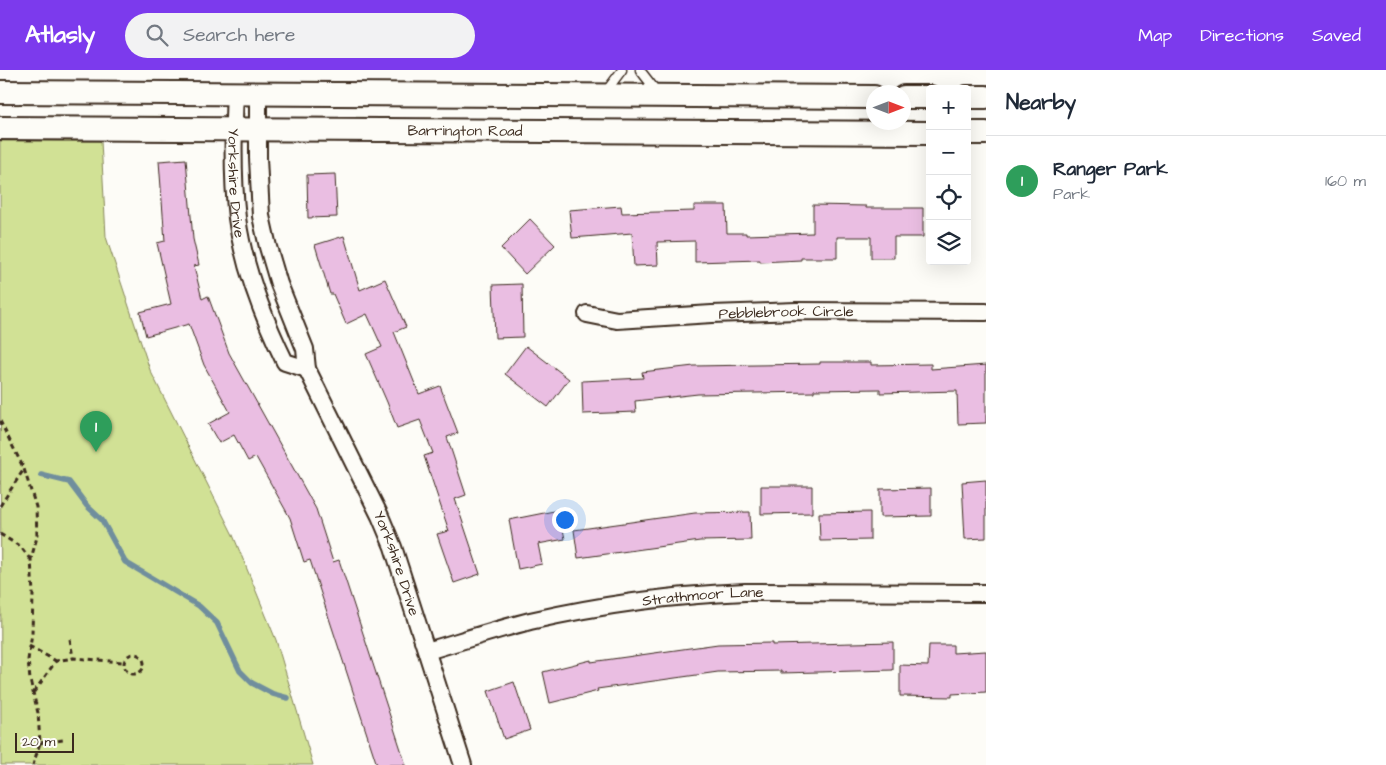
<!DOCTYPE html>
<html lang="en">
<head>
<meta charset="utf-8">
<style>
  :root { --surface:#fff; --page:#f2f2f3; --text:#1f2937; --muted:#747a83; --line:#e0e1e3; --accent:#7c3aed }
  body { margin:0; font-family:"Architects Daughter",sans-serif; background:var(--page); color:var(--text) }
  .controls { position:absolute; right:15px; top:15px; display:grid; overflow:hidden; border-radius:5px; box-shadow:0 5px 20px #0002 }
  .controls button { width:45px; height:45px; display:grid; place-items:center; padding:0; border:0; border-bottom:1px solid var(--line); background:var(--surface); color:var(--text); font:25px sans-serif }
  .compass { position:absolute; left:866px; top:15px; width:45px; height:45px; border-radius:50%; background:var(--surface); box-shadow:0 5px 20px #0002; rotate:90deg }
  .scale { position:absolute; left:15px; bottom:12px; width:59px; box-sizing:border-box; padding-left:5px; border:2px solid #3b2a1e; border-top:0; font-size:14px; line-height:18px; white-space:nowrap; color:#3b2a1e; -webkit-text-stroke:4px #fdfcf7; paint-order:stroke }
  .you { position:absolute; left:564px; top:449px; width:18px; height:18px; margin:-12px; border:4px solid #fff; border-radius:50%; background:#1a73e8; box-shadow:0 0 0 8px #1a73e833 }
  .badge { display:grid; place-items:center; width:32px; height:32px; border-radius:50%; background:var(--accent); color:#fff; font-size:16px; font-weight:700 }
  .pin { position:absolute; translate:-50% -41px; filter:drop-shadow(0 1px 2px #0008) }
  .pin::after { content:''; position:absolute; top:26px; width:18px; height:15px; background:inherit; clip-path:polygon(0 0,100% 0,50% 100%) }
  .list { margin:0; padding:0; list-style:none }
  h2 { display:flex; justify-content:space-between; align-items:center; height:65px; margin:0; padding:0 20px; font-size:21px }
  h2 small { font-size:16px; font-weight:400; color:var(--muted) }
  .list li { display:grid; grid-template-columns:32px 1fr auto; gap:15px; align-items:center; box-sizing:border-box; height:90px; padding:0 20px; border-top:1px solid var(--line) }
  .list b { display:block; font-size:19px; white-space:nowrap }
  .list p { margin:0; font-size:16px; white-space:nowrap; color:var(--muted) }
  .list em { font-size:16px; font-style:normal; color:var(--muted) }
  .icon { flex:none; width:28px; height:28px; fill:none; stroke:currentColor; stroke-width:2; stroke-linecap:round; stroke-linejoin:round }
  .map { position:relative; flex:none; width:986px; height:695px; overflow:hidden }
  header { display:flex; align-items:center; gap:30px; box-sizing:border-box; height:70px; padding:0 25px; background:var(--accent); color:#fff }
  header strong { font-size:24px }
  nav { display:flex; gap:28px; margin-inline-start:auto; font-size:18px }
  .search { width:350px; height:45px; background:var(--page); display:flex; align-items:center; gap:12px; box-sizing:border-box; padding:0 18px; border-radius:28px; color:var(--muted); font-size:19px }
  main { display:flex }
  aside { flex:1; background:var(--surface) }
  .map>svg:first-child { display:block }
  .green { fill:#d1e195; stroke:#86865a }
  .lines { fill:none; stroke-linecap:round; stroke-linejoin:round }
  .stream { stroke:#6f8e9d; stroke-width:5.5 }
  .building { fill:#eabee2; stroke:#3b2a1e }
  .lane-casing { stroke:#3b2a1e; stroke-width:11 }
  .street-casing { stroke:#3b2a1e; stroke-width:20 }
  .secondary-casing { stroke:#3b2a1e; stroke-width:26 }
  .path { stroke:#3b2a1e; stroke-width:3; stroke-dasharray:5 4; stroke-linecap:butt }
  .lane { stroke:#fdfcf7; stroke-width:8 }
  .street { stroke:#fdfcf7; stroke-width:16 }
  .secondary { stroke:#fdfcf7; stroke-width:22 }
  .labels { text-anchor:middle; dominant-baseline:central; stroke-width:4; stroke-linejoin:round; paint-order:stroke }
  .street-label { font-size:15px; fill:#3b2a1e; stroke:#fdfcf7 }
</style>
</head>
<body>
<header>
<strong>Atlasly</strong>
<div class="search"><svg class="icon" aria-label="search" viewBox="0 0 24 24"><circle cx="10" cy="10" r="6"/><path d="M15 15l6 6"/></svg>Search here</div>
<nav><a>Map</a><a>Directions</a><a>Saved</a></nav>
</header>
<main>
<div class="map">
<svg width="986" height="695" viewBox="0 0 986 695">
  <rect width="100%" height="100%" fill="#fdfcf7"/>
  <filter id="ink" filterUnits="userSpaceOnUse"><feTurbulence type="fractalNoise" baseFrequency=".02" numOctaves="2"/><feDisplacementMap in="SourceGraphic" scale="10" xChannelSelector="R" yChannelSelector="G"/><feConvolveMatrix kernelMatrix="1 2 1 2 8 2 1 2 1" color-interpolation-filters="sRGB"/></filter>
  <g filter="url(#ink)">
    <!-- green -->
    <path class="green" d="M0 71H101L106 167 150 300 233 465 276 570 313 695H1Z"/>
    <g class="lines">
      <!-- stream -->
      <path class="stream" d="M41 405 69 412 87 436 102 450 125 492 199 536 217 553 240 601 252 613 273 624 288 628"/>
    </g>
    <!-- building -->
    <path class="building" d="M186 89 193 169 199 195 194 196 202 229 208 226 229 283 316 439 333 492 339 490 406 695H377L310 490 304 492 290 448 256 387 248 391 234 365 219 373 208 354 230 342 204 295 189 254 146 266 140 242 171 234 157 173 165 171 159 91Z
      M335 104 337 147 308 148 307 105Z
      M694 135H726L727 163H746V165L813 163V135L866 136V138H923V167H894V188H871V167H837V188H801V190L760 192V190L695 192V171L657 172 658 195 634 196 632 163 572 168 569 140 621 136 622 143 694 141Z
      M530 149 555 175 525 204 501 178Z
      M344 166 360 220 385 209 406 257 394 262 419 324 440 316 458 363 447 367 466 425 455 429 480 504 454 513 437 464 449 461 424 386 433 383 420 350 397 358 387 332 366 284 382 277 367 244 346 254 333 224H330L315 175Z
      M522 214 523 267 495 268 493 215Z
      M526 276 569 309 548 337 505 304Z
      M820 292H871V295L931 294V299L986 295V353L958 354 957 321 880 323V319L814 320V322L698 324 635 331 636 342 583 344 582 311 643 308 642 302 694 296 820 294Z
      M986 410V468L965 469 962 412Z
      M761 416H812V443L761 444Z
      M931 418V446L880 447V419Z
      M559 440 565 469 538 474 542 494 518 499 509 450Z
      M750 442 751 470 700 471 578 488 574 460 695 443Z
      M870 442V470L820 471 819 443Z
      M893 572V600L781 603V601L718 602 597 619 598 621 550 633 543 602 591 590V592L718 574 772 573V575Z
      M929 575H953V583L986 581V622L952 624V627L900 626V595L928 596Z
      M514 612 530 660 504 669 488 621Z"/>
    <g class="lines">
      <defs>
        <path id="lane" d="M640 0 654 18 658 20
          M607 20 622 0"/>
        <g id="street">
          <path id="s1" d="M235 23C233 65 232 106 237 148 244 199 263 247 285 292L307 299"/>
          <path id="s2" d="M258 23V88L261 146 268 177 279 214 305 279 307 299 380 446 393 477 463 695"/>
          <path id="s3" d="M587 244 617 250 712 244 796 241 986 242"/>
          <path id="s4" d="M427 581C461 571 495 560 530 551 600 535 673 525 745 522L986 523"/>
        </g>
        <g id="secondary">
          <path d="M0 22 874 27"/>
          <path d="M904 27H930"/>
          <path d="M967 27H986"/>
          <path id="s5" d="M0 58 930 63"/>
          <path d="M967 63H986"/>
        </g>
      </defs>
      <!-- lane casing -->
      <use href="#lane" class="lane-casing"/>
      <!-- street casing -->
      <use href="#street" class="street-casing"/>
      <!-- secondary casing -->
      <use href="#secondary" class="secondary-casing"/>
      <!-- path -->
      <path class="path" d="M0 351 24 399 36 437 37 467 31 489 33 524 32 564 28 590 30 610 38 643 40 673 33 695
        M0 436 24 399
        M0 464 21 477 30 489
        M70 569 73 588
        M29 576 56 591
        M124 594a10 10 0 1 1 20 0a10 10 0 1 1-20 0Z
        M34 622 56 591 73 588 123 592
        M40 673 63 670"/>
      <!-- lane -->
      <use href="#lane" class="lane"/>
      <!-- street -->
      <use href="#street" class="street"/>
      <!-- secondary -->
      <use href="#secondary" class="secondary"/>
    </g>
  </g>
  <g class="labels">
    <!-- street labels -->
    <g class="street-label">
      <text stroke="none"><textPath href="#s5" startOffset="465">Barrington Road</textPath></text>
      <text stroke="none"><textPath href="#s1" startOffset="90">Yorkshire Drive</textPath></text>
      <text stroke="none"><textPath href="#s3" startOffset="200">Pebblebrook Circle</textPath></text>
      <text stroke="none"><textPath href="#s2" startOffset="498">Yorkshire Drive</textPath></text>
      <text stroke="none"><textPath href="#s4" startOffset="282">Strathmoor Lane</textPath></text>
    </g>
  </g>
</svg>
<div class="controls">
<button>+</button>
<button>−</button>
<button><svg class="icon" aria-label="locate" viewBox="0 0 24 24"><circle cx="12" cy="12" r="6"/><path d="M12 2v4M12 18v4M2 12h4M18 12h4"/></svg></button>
<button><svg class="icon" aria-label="layers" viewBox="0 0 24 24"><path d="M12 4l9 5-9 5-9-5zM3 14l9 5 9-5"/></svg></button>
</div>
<svg class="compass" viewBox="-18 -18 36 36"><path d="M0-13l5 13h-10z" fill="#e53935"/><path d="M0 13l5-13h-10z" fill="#747a83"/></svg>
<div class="scale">20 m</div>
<div class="you"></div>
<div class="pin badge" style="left:96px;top:382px;background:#2e9e5b">1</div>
</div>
<aside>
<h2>Nearby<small></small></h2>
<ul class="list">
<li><span class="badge" style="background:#2e9e5b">1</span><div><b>Ranger Park</b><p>Park</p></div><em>160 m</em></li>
</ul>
</aside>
</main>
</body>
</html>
